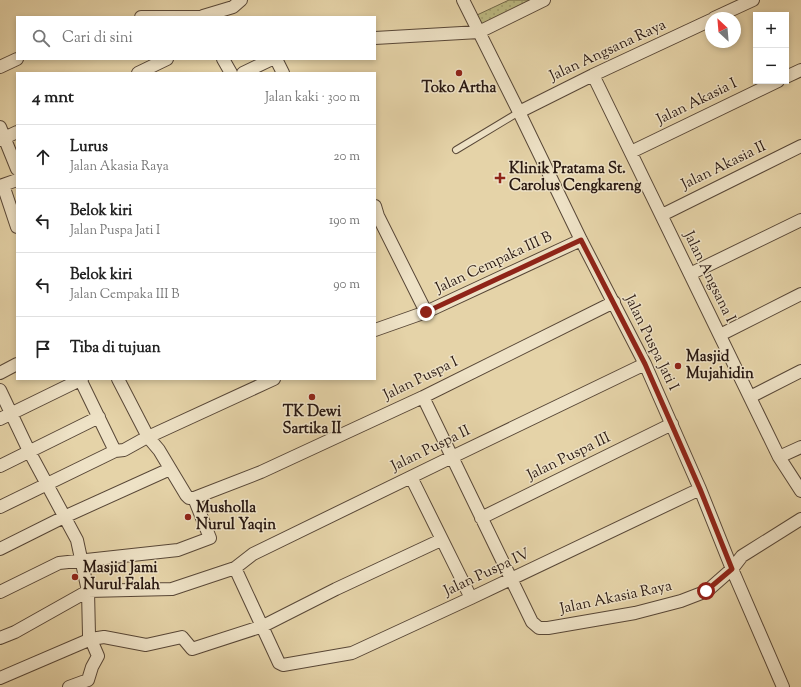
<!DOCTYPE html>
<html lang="id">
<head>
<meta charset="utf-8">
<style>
  :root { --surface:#fff; --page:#f6f6f6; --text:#222; --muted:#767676; --line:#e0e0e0 }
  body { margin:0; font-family:"Sorts Mill Goudy",serif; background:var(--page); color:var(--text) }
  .controls { position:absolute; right:12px; top:12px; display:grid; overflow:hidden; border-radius:0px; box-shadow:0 2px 6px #0003 }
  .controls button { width:36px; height:36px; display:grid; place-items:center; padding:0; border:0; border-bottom:1px solid var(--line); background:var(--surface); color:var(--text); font:20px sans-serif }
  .compass { position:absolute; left:705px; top:12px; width:36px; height:36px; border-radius:50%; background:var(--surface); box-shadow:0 2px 6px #0003; rotate:334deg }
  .stop { position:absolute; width:12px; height:12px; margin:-9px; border:3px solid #8f2418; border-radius:50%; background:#fff }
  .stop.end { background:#8f2418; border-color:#fff; box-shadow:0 1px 4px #0008 }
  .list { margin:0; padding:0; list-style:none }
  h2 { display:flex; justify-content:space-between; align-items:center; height:52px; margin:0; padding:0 16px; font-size:17px }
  h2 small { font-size:13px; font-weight:400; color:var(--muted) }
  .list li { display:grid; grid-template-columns:26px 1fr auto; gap:12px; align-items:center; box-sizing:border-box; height:64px; padding:0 16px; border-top:1px solid var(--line) }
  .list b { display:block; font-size:15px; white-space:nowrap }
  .list p { margin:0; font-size:13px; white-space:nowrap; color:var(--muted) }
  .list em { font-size:13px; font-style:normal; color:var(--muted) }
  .icon { flex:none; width:22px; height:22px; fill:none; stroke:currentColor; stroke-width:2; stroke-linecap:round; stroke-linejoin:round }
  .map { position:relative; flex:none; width:801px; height:687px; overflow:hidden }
  .search { position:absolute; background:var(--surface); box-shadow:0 2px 6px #0003; left:16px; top:16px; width:360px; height:44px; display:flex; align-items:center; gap:10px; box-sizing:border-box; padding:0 14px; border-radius:0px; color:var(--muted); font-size:15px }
  .panel { position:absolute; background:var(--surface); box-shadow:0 2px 6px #0003; left:16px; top:72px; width:360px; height:308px; border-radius:0px }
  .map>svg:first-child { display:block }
  .grass { fill:url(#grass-dots); stroke:#72694a }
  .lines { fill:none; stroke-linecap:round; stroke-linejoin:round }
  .service-casing { stroke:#584737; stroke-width:8 }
  .minor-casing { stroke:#584737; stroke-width:14 }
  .service { stroke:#eee2c6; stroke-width:6 }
  .minor { stroke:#eee2c6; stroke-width:12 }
  .route { stroke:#8f2418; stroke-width:5 }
  .poi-dot { fill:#8f2418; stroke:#eee2c6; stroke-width:1.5 }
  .labels { text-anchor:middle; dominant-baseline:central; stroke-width:3; stroke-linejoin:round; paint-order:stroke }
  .street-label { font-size:15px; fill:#291811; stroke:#eee2c6 }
  .poi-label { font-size:15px; font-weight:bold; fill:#291811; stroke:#eee2c6; text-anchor:start }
</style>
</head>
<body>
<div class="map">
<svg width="801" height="687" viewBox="0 0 801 687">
  <defs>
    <pattern id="grass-dots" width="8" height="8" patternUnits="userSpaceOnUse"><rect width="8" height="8" fill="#bcba83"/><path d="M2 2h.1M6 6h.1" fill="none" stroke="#a29f70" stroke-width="1.8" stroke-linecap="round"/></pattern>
  </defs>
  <rect width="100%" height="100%" fill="#e5d3a8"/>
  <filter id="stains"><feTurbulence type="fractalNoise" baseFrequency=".005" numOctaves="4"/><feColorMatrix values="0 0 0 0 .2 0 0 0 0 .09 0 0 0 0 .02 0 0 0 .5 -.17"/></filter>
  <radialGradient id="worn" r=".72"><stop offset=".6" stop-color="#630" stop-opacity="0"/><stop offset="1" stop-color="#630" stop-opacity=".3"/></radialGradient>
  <!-- grass -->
  <path class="grass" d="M509 0H539L483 27 477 15Z"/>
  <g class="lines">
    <defs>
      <path id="service" d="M456 150 519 112"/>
      <path id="minor" d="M463 0 519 112 581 240 645 364 700 489 732 569 783 687
        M203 16 233 7 241 0
        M141 17H203
        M714 18 753 0
        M375 38 479 32 544 0
        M223 59 231 73
        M276 59 283 73
        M0 67 17 59
        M138 73 167 59
        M243 73 272 59
        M593 75 779 457 801 491
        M786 77 801 70
        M519 112 593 75 711 20
        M0 127 17 169
        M0 140 17 132
        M631 152 778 81
        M3 185 17 227
        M0 186 17 180
        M375 206 378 216 426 312
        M662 215 801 146
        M690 274 801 220
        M375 330 426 312 581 240
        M720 335 801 294
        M0 373 17 364
        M80 379 115 451
        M118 379 148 437 159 450 186 495 189 498H194
        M0 390 29 451 77 540 88 591 89 635 98 656 92 667 88 680
        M423 397 532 622 539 628H548L635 613 681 601 707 591 732 569 742 556 801 519
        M750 397 801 371
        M0 419 82 379
        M148 437 274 379
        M779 457 801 447
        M0 466 99 417
        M411 477 471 598
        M194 498 261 472 423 397 614 302
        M0 507 115 451 124 450 142 440
        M481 518 672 424
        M0 549 64 517 170 469
        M235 568 279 663 283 665 352 653 471 598 700 489
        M0 592 59 563 178 550 210 538 194 498
        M0 638 15 632 88 591 172 589 235 568 253 554 452 457 645 364
        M0 678 91 639 104 637 146 645 182 637 192 649 263 626 336 589 441 540
        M69 687 88 680"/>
    </defs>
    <!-- service casing -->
    <use href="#service" class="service-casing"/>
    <!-- minor casing -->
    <use href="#minor" class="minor-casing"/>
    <!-- service -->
    <use href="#service" class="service"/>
    <!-- minor -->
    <use href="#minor" class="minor"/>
  </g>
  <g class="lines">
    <!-- route -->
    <path class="route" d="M426 312 581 240 645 364 700 489 732 569 706 591"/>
  </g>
  <!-- markers -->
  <g class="poi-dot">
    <circle cx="459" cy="73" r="4"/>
    <path d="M498 172h4v4h4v4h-4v4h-4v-4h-4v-4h4z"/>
    <circle cx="678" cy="366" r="4"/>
    <circle cx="312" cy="397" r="4"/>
    <circle cx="188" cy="517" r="4"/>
    <circle cx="75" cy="577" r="4"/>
  </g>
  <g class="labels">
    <!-- street labels -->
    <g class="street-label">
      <text transform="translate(608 51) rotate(-25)">Jalan Angsana Raya</text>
      <text transform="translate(697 102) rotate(-26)">Jalan Akasia I</text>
      <text transform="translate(724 166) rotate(-26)">Jalan Akasia II</text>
      <text transform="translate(494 263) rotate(-25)">Jalan Cempaka III B</text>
      <text transform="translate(709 277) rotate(64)">Jalan Angsana I</text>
      <text transform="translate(651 343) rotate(64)">Jalan Puspa Jati I</text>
      <text transform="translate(421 379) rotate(-26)">Jalan Puspa I</text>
      <text transform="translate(431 449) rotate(-26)">Jalan Puspa II</text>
      <text transform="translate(569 457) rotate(-26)">Jalan Puspa III</text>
      <text transform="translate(487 573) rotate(-25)">Jalan Puspa IV</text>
      <text transform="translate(616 598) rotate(-12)">Jalan Akasia Raya</text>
    </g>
    <!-- poi labels -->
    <g class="poi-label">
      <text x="459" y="88" text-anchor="middle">Toko Artha</text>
      <text x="509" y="169">Klinik Pratama St.<tspan x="509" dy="17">Carolus Cengkareng</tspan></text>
      <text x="686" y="357">Masjid<tspan x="686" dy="17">Mujahidin</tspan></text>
      <text x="312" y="412" text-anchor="middle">TK Dewi<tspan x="312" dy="17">Sartika II</tspan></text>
      <text x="196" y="508">Musholla<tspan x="196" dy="17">Nurul Yaqin</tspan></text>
      <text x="83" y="568">Masjid Jami<tspan x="83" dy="17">Nurul Falah</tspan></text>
    </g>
  </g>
  <rect width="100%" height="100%" filter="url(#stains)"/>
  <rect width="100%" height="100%" fill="url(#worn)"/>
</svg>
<div class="controls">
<button>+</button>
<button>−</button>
</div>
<svg class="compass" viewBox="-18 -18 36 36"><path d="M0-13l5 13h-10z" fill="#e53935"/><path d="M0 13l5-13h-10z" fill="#767676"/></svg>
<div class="stop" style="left:706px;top:591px"></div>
<div class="stop end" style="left:426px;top:312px"></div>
<div class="search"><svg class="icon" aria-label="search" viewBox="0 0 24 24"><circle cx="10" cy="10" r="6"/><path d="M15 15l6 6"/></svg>Cari di sini</div>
<section class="panel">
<h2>4 mnt<small>Jalan kaki · 300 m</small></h2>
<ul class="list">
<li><svg class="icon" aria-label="ahead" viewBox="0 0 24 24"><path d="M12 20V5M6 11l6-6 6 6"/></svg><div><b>Lurus</b><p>Jalan Akasia Raya</p></div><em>20 m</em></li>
<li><svg class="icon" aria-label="left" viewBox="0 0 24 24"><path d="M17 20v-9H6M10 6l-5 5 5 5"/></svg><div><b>Belok kiri</b><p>Jalan Puspa Jati I</p></div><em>190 m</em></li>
<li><svg class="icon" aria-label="left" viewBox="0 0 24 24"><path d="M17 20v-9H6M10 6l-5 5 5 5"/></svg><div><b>Belok kiri</b><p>Jalan Cempaka III B</p></div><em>90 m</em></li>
<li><svg class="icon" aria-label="arrive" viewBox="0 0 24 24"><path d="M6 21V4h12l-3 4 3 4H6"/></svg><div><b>Tiba di tujuan</b></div></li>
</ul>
</section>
</div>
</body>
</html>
